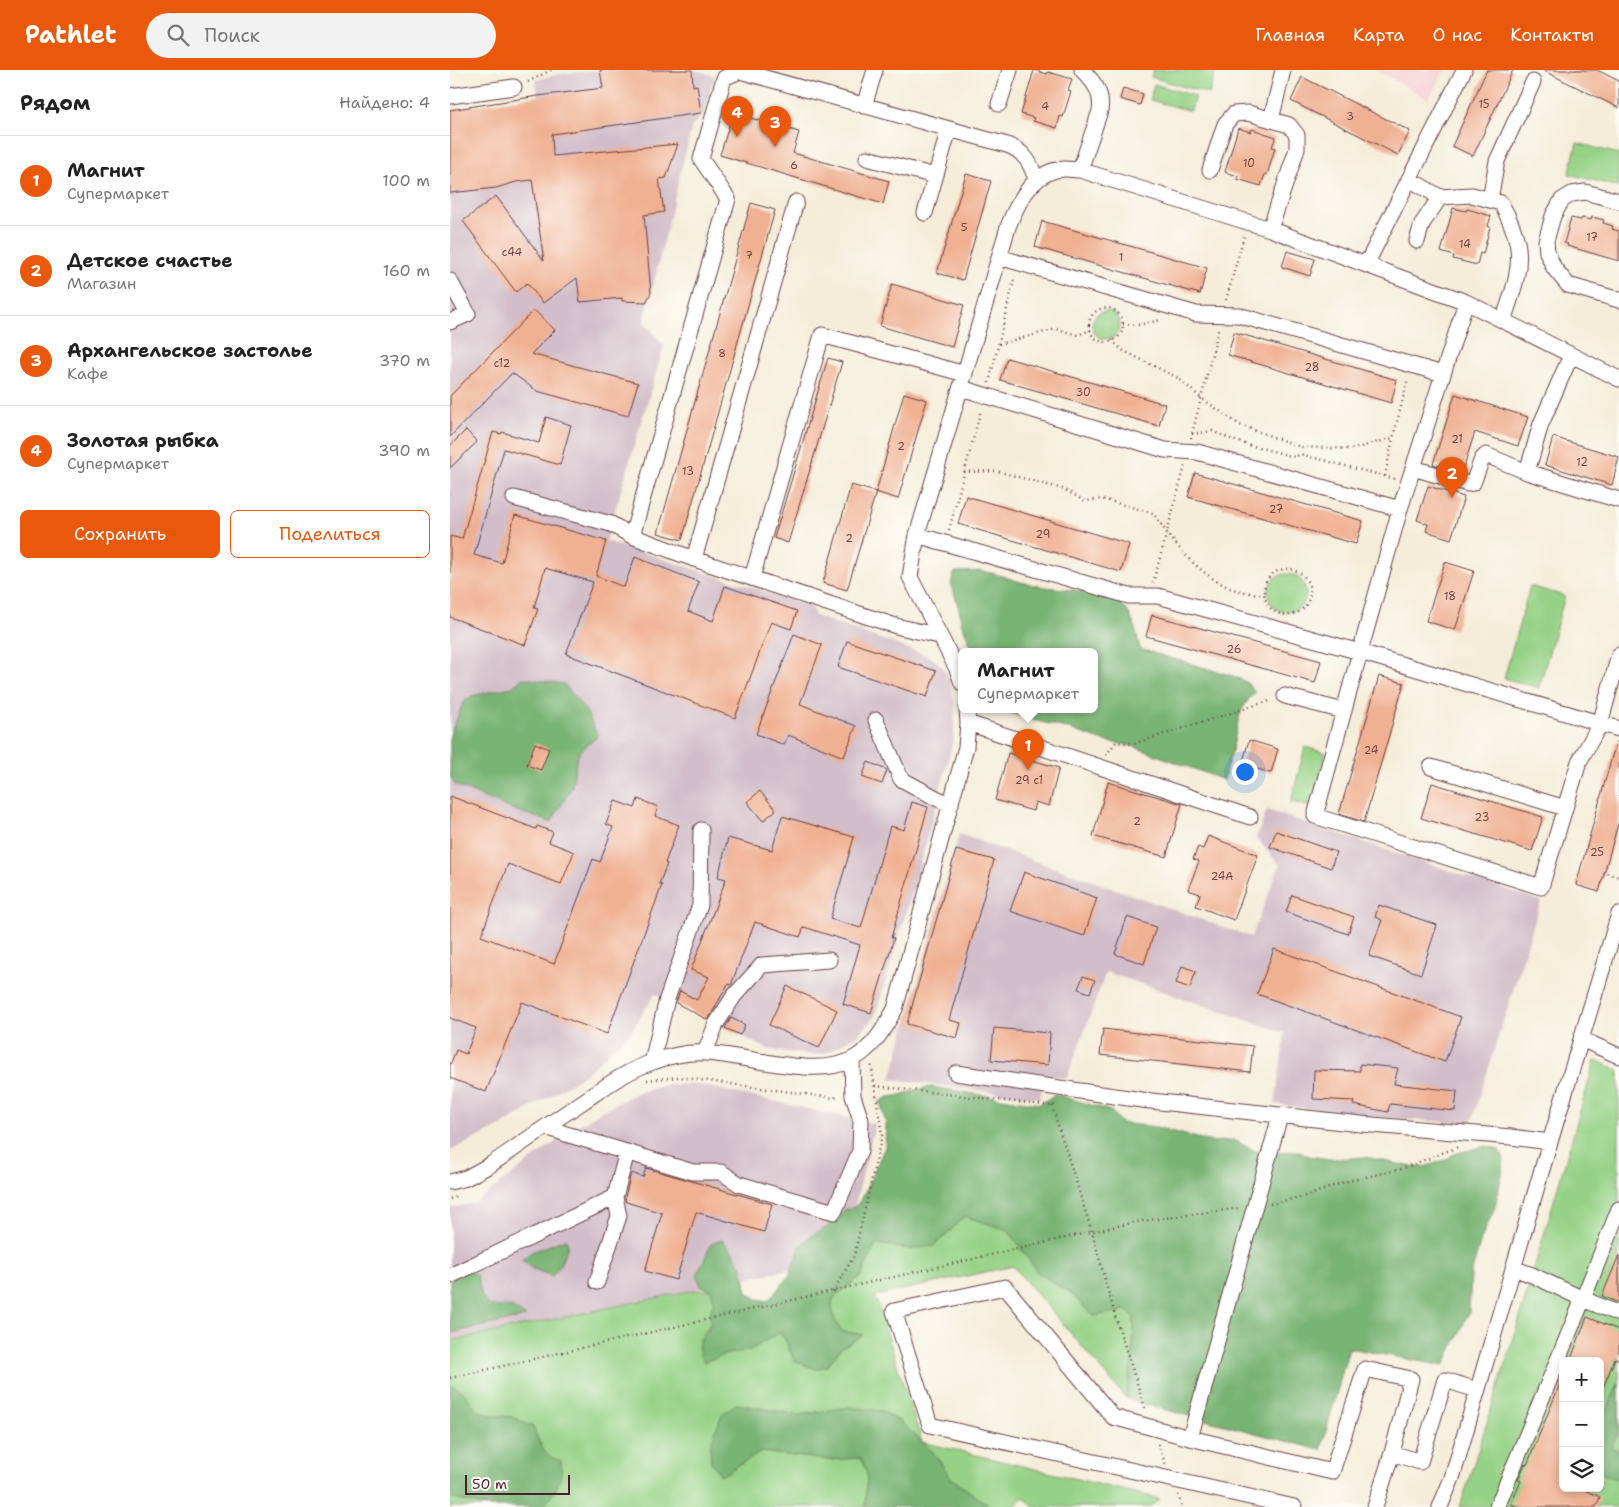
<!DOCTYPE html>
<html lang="ru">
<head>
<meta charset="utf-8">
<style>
  :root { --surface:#fff; --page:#f2f2f2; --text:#222; --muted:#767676; --line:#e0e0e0; --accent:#ea580c }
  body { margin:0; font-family:"Shantell Sans",sans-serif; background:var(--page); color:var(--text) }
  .controls { position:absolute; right:15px; bottom:15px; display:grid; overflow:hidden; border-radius:8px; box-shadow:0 2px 8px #0003 }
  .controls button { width:45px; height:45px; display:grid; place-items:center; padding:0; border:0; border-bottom:1px solid var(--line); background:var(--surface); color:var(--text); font:25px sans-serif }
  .scale { position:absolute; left:15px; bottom:12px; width:105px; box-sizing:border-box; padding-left:5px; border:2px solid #4a1f2b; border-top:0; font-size:14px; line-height:18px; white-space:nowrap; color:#4a1f2b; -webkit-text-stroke:4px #fdfcf7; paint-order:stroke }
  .you { position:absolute; left:794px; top:701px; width:18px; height:18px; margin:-12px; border:4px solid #fff; border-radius:50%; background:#1a73e8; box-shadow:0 0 0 8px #1a73e833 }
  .badge { display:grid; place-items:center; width:32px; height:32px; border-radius:50%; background:var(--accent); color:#fff; font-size:16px; font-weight:700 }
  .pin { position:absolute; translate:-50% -41px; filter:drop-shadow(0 1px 2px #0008) }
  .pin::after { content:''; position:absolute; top:26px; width:18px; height:15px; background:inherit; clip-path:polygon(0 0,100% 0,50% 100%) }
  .popup { position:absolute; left:508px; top:578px; width:140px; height:65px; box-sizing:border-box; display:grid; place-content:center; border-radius:8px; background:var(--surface); filter:drop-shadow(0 1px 4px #0005); font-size:16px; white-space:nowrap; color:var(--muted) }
  .popup b { font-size:19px; color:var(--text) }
  .popup::after { content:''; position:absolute; left:50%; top:100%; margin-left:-10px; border:10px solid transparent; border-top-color:var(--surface) }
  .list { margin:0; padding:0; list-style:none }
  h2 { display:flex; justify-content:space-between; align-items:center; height:65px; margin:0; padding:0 20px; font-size:21px }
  h2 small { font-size:16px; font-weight:400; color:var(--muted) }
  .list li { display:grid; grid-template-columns:32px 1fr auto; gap:15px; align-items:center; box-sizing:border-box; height:90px; padding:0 20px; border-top:1px solid var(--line) }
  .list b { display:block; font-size:19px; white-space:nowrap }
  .list p { margin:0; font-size:16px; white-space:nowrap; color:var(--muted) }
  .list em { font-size:16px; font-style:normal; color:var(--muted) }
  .actions { display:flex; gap:10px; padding:15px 20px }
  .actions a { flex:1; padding:11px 0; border:1px solid var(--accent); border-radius:8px; text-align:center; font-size:18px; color:var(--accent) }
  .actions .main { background:var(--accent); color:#fff }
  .icon { flex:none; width:28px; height:28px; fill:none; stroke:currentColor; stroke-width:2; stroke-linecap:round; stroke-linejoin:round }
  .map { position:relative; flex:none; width:1169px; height:1437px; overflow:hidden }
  header { display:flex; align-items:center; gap:30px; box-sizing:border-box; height:70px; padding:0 25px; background:var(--accent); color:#fff }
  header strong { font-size:24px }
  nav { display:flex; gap:28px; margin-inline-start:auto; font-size:18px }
  .search { width:350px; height:45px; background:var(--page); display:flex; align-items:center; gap:12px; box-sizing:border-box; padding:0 18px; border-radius:28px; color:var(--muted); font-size:19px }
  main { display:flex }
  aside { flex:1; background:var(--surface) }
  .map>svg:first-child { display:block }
  .built { fill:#f7cfd4 }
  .industrial { fill:#d2bdc8 }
  .green { fill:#96d286; stroke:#707858; fill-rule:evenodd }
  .forest { fill:#78b473; stroke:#616a4f }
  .building { fill:#f0b193 }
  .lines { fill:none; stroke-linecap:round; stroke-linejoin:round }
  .minor-casing { stroke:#643e45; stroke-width:17 }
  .path { stroke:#643e45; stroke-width:2.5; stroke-dasharray:1 4; stroke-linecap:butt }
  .minor { stroke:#fff; stroke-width:15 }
  .labels { text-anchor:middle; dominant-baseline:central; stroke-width:4; stroke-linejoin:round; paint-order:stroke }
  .number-label { font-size:11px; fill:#744445 }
</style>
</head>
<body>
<header>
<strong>Pathlet</strong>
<div class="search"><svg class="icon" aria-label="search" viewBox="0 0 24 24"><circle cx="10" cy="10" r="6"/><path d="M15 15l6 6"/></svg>Поиск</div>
<nav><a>Главная</a><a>Карта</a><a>О нас</a><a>Контакты</a></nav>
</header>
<main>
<aside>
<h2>Рядом<small>Найдено: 4</small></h2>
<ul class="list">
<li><span class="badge">1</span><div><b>Магнит</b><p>Супермаркет</p></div><em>100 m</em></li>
<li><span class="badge">2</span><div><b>Детское счастье</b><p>Магазин</p></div><em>160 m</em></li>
<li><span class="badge">3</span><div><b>Архангельское застолье</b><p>Кафе</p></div><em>370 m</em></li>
<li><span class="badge">4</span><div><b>Золотая рыбка</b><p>Супермаркет</p></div><em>390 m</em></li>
</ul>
<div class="actions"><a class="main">Сохранить</a><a>Поделиться</a></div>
</aside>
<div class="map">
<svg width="1169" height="1437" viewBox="0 0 1169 1437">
  <rect width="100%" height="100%" fill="#fdfcf7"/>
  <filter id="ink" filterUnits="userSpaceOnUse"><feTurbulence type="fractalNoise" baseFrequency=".02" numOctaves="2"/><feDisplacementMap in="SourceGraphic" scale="10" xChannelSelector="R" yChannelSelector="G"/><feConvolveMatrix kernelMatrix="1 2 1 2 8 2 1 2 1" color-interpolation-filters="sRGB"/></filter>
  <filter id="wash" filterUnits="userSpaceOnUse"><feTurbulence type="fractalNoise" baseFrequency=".0096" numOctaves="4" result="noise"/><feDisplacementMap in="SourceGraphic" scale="20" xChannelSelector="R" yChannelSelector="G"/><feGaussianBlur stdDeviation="1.12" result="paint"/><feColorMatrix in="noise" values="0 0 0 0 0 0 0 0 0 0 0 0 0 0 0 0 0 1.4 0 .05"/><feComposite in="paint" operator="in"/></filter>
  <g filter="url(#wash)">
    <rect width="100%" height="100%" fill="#f5edd9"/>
    <!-- built -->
    <path class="built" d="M927 0H995L978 29Z"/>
    <!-- industrial -->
    <path class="industrial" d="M147 0H245L265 6 254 43 242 56 194 252 214 276 156 471 361 536 365 546 479 586 493 597 500 611 505 636 504 668 468 802 425 946 408 965 376 983 364 985 320 980 224 932 205 924 180 963 134 1005 51 1056 0 1081V40L88 26 86 10 105 5Z
      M817 740 1091 831 1021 1054 912 1046 825 1034 835 963 656 902 617 1008 593 1005 590 1028 441 1009 509 764 801 867 830 795 806 768Z
      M246 1014 425 1054 392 1188 0 1271V1138L24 1133 116 1064 150 1042 187 1023 215 1015Z"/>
    <!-- green -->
    <path class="green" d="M703 0H766L759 24 701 7Z
      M704 14 745 26 741 41 700 30Z
      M1127 73 1169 84V117L1119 104Z
      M642 255a14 14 0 1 1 28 0a14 14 0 1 1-28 0Z
      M818 523a19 19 0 1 1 38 0a19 19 0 1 1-38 0Z
      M1080 516 1115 526 1089 618 1054 608Z
      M855 677 876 683 861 737 841 732Z
      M1145 990 1169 1001V1437H1010L1064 1267ZM1113 1291H1150V1418H1113Z
      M514 1146 558 1160 588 1203 621 1223 643 1246 676 1240 684 1247 683 1282 676 1328 563 1196 425 1226 472 1372 710 1429 699 1437H583L574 1427 564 1437H541L502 1409 483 1382 448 1350 399 1337 349 1345 286 1334 311 1382 378 1390 411 1388 417 1403 415 1437H93L107 1418 101 1388 93 1380 83 1357 62 1347 39 1345 29 1341 13 1322 3 1316 0 1317V1271L244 1220H261L265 1231 261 1242V1252L249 1271 254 1292 276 1284 299 1280 330 1262 336 1271 344 1291 377 1296 391 1278 412 1265 392 1261C383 1250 381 1242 383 1228L411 1206 426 1174 462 1179 493 1168Z
      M0 1428 41 1437H0Z"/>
    <!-- forest -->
    <path class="forest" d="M532 501C550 504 566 512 584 515 610 521 657 517 676 539 684 550 687 566 690 579L783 606 796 612 805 622C788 641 789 648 784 672 782 685 776 696 774 710L682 676 654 671 616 658 587 651 547 639H644V581H523L511 552 509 539 501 513 505 502Z
      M73 608 114 614 136 641 148 666 130 681 126 691 122 717 101 752 61 739 5 715 0 705V665L13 633 21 626 62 617Z
      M482 1017 590 1034 605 1024 661 1041 671 1053 706 1057 762 1072 784 1070 805 1081 816 1083 849 1081 859 1086 881 1089 916 1087 963 1097H974L995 1090 1004 1084 1036 1076 1048 1079 1054 1088 1053 1100 1045 1137 1031 1170 1021 1204 1019 1242 994 1296 899 1278 871 1380 693 1334 676 1328 683 1282 684 1247 676 1240 643 1246 621 1223 588 1203 558 1160 515 1146 484 1176 462 1179 426 1174 411 1206 383 1228C381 1242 383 1250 392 1261L413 1265 391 1278 377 1296 366 1299 344 1291 336 1271 330 1262 299 1281 276 1284 254 1292C240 1268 256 1270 261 1252 261 1249 260 1246 261 1243 262 1231 266 1235 261 1220L251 1216 247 1205 261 1174 272 1170 280 1178 292 1197 297 1222 307 1229 318 1231 339 1206 351 1175 359 1167 379 1156 394 1140 405 1137 412 1128 435 1077 436 1054 430 1032C441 1024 442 1028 453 1024 463 1021 472 1018 482 1017Z
      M116 1169 118 1176 109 1197 102 1206 81 1198 72 1189 82 1182Z
      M17 1200 27 1206 32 1227 40 1236 63 1238 76 1247 0 1263V1211Z
      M1169 1311V1360L1161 1377 1169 1380V1410L1150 1403V1358Z
      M3 1316 13 1322 29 1341 39 1345 62 1347 83 1357C90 1374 92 1386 111 1391 114 1411 104 1422 93 1437H41L0 1428V1317Z
      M286 1334 349 1345 399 1337 432 1341 448 1350 483 1382 502 1409 541 1437H415L417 1403 410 1388 378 1390 311 1382 271 1406 261 1392 260 1376 272 1344Z"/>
    <g id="blocks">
      <!-- building -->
      <path class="building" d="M150 0H242L243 16 247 15 251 43 102 64 103 86 228 74 216 108 209 109 214 142 194 145 201 223 196 232 172 231V228L130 232 127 208 93 233 77 213 66 222 13 151 46 126 94 191 82 110 66 112 46 118 0 123V40L88 26 153 18Z
        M584 0 597 4 598 2 622 9 618 20 621 21 613 47 610 46 607 58 583 51 584 48 571 44Z
        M1037 0H1063L1023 86 1002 76Z
        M1092 0H1147L1169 11V38Z
        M852 7 960 61 948 85 841 31Z
        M673 18 693 24 690 35 670 29Z
        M283 43 349 62 343 83 439 111 433 134 270 85Z
        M788 58 801 62 802 59 826 67 822 77 825 78 817 105 815 104 811 116 787 109 788 106 775 102Z
        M516 104 541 111 513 210 487 203Z
        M301 133 325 140 232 470 208 463Z
        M1003 138 1016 141 1017 139 1041 146 1038 156 1040 157 1033 184 1030 183 1027 195 1003 189 1004 186 991 182Z
        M1142 147 1154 150 1153 153 1163 156 1162 159 1169 161V191L1117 176 1118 174 1114 173 1121 148 1131 150 1132 148 1141 150Z
        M592 151 757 198 750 224 585 177Z
        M837 181 865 189 860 206 832 197Z
        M442 214 514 235 502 277 430 256Z
        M84 240 105 260 81 284 188 313 178 346 87 321 62 303 0 367V326Z
        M784 262 947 310 941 333 778 285Z
        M378 288 392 292 338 473 324 468Z
        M557 288 715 334 709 356 550 310Z
        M454 323 477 330 448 429 426 422Z
        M1005 324 1078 347 1068 376 1025 362 1012 402 983 394Z
        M96 347 121 355 110 395 54 379 24 485 52 493 65 445 156 471 146 506 174 517 185 487 249 512 238 541 263 551 275 516 347 541 341 559 321 552 285 648 116 584 143 512 95 498 84 538 88 539 75 575 0 547V466L12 469 43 362 51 364 52 362 89 373Z
        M16 360 27 372 0 398V376Z
        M1103 367 1169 387 1162 415 1095 395Z
        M745 403 913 451 906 474 738 427Z
        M401 415 426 422 397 520 373 513Z
        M978 416 1014 427 1001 469 976 461 978 454 967 450Z
        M516 426 679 474 671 502 508 454Z
        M995 492 1024 501 1005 560 976 551Z
        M702 545 871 591 865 613 696 566Z
        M344 564 372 575 350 634 406 656 394 687 338 665 334 675 306 664Z
        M397 571 486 601 477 627 388 597Z
        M929 606 954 613 914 752 889 744Z
        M799 670 828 679 821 703 792 695Z
        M1166 672H1169V750L1149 822 1126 815Z
        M85 673 99 679 91 700 77 695Z
        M558 683 609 698 599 736 585 732 583 741 545 730Z
        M418 692 437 700 432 714 412 707Z
        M658 712 732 734 716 787 643 766Z
        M982 713 1093 747 1082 781 971 748Z
        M310 721 326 740 313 751 297 732Z
        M0 726 86 759 87 756 103 762 99 772 124 782 111 814 58 794 31 866 104 894 143 789 150 792 163 757 156 754 165 731 185 738 188 729 208 737 205 746 229 755 215 793 217 794 209 814 212 815 157 964 72 932 36 1022 0 1008V995L6 980 16 984 26 958 0 948Z
        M462 732 478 737 441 868H444L421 943 393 934 410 875 354 857 350 867 305 852 281 915 278 914 258 950 226 933 230 921 247 930 259 907 241 900 276 809 268 807 278 768 322 780 332 746 404 767 380 849 411 858 440 756 454 760Z
        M826 761 886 782 881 798 820 777Z
        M758 766 808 785 784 850 746 836 750 824 738 820 749 791 743 789 748 777 753 779Z
        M506 780 544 790 499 950 511 953 507 968 457 954Z
        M574 802 647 828 634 866 560 841Z
        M842 825 904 847 898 864 836 842Z
        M929 835 987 855 971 904 919 886 932 850 925 847Z
        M677 847 706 857 694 894 665 884Z
        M824 879 1011 947 995 992 807 924Z
        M732 896 746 901 740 918 726 913Z
        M633 906 645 910 640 923 628 919Z
        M337 916 387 940 369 978 319 955Z
        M281 948 295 955 290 965 275 958Z
        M544 958 600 963 598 995 541 990Z
        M653 959 803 976 800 1002 650 985Z
        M910 994 948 998 944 1014 1007 1021 1005 1041 940 1034 938 1042 903 1035 904 1031 863 1029 864 1000 910 1001Z
        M196 1098 322 1134 314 1162 246 1142 226 1210 195 1201 212 1143 176 1132 175 1127 181 1103 193 1107Z
        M1169 1185V1233L1152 1226Z
        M1137 1247 1169 1260V1290L1165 1288 1151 1323 1150 1291H1120Z
        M1112 1309 1113 1418H1130L1150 1427 1146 1437H1068L1061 1434 1071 1411 1068 1410 1075 1394 1077 1395Z"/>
    </g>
  </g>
  <g filter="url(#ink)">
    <use href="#blocks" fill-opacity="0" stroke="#643e45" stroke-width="1"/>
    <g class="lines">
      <defs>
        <path id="minor" d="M0 26 64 17
          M549 34 560 0
          M414 36 425 0
          M821 50 833 0
          M417 88 485 106
          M630 100 650 41C653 23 644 12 632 0
          M760 100 775 54 784 44 798 43 839 55 847 65V79L820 159
          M959 109 990 127 1022 125 1051 133C1058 146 1064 158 1067 172 1073 198 1061 227 1053 251
          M1040 130 1047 91 1083 12
          M1169 131 1135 122 1122 124 1112 130 1103 146 1096 171 1097 182 1104 198 1118 215 1169 230
          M475 143 499 59
          M967 171 972 154 990 127
          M549 187 746 244 788 245 993 304
          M916 195 1014 0
          M0 211 18 244 0 252
          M1016 232 950 439 910 582 865 746 1091 817 1129 692 1150 654 1169 585
          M511 318 715 380 747 382 950 439
          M963 398 1018 414 1023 413 1032 389 1036 385 1077 402 1169 430
          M1077 402 1091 354 1121 285
          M64 428 161 454 182 466 244 489 446 556 489 566
          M467 465 679 526H708L910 582 1169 659
          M182 466 278 129 251 89 274 8 290 1 557 75C574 81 581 93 586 110
          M244 489 346 132
          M302 508 372 265 515 304
          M512 613 507 599 460 507 467 465 558 157C567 133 584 99 615 99 620 99 625 100 630 100L820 159 1016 232 1169 309
          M835 626 894 641
          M426 650 451 709 488 729 501 734
          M518 653 800 747
          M981 697 1115 738
          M1131 969 1169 986
          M255 983 266 954 284 926 312 895 379 890
          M202 992 217 929 250 835 251 760
          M506 1003 692 1030 911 1054 1061 1067 1100 1072
          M830 1046 740 1368 663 1347 555 1217 444 1241 480 1355 844 1437
          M96 1057 116 1064 243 1102H271L289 1114 384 1142 410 1081 411 1050 403 1026 402 990
          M0 1112 16 1108 40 1095C71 1074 102 1052 134 1031 156 1016 178 1000 203 992 219 986 238 982 255 983 296 985 364 1009 401 990 423 979 434 959 445 939L516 677 518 653 517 639
          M1169 1139 1133 1229 1169 1244
          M0 1206 165 1127 177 1082
          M147 1212 169 1146 165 1127
          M740 1368 882 1402 915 1299 961 1309 942 1383
          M925 1437 942 1383 970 1392 995 1310 1027 1320
          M990 1437 1002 1408 1100 1072 1169 844
          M1047 1437 1133 1229 1082 1205 1063 1198"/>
      </defs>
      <!-- minor casing -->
      <use href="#minor" class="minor-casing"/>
      <!-- path -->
      <path class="path" d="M78 12 101 0
        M776 230 794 166
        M639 255a17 17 0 1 1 34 0a17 17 0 1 1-34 0Z
        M673 254 688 255 711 250 712 249
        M662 270 672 280 728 308 751 328 790 355 851 377 903 379 943 368 958 309
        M549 274 606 259 628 265 641 260
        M539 313 565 206
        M742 364 762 361 788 372 845 387 850 384 945 409
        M741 368 769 257
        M514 402 546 401 613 419 635 431 652 429 703 443C724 473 745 502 780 518 790 522 804 523 814 525
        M935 406 943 368
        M499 460 531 340
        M814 522a23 23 0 1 1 46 0a23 23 0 1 1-46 0Z
        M703 513 735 396
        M656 685 666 672 683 674 822 630
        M1157 803 1169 807
        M197 1010 229 1007 385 1028 388 1024
        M425 1016 602 1036 608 1033
        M602 1036 642 1162 666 1249 696 1341
        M0 1129 8 1126
        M820 1134 860 1125 894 1112 951 1099 1008 1077
        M383 1222 404 1186 432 1065 421 993
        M0 1308 685 1152 790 1138
        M708 1374 716 1395
        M728 1425 732 1437"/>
      <!-- minor -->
      <use href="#minor" class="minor"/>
    </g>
  </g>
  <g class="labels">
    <!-- number labels -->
    <g class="number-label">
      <text x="1034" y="34">15</text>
      <text x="595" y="36">4</text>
      <text x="900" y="46">3</text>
      <text x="799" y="93">10</text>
      <text x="344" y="95">6</text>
      <text x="514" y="157">5</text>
      <text x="1142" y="167">17</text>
      <text x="1015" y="174">14</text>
      <text x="62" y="182">с44</text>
      <text x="299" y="185">7</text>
      <text x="671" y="187">1</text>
      <text x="272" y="283">8</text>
      <text x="52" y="293">с12</text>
      <text x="862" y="297">28</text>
      <text x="633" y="322">30</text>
      <text x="1007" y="369">21</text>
      <text x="451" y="376">2</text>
      <text x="1132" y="392">12</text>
      <text x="238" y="401">13</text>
      <text x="826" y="439">27</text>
      <text x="593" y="464">29</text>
      <text x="399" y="468">2</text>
      <text x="1000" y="526">18</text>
      <text x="784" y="579">26</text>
      <text x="921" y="680">24</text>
      <text x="579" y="710">29 с1</text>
      <text x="1032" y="747">23</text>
      <text x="687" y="751">2</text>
      <text x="1147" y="782">25</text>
      <text x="772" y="806">24А</text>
    </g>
  </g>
</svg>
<div class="controls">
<button>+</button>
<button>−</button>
<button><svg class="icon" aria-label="layers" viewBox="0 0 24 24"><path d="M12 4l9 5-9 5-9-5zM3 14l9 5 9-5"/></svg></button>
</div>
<div class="scale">50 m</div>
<div class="you"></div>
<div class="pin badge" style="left:578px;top:700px">1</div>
<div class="popup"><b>Магнит</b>Супермаркет</div>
<div class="pin badge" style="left:1002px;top:428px">2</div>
<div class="pin badge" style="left:325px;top:77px">3</div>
<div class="pin badge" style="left:287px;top:67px">4</div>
</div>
</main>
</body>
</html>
